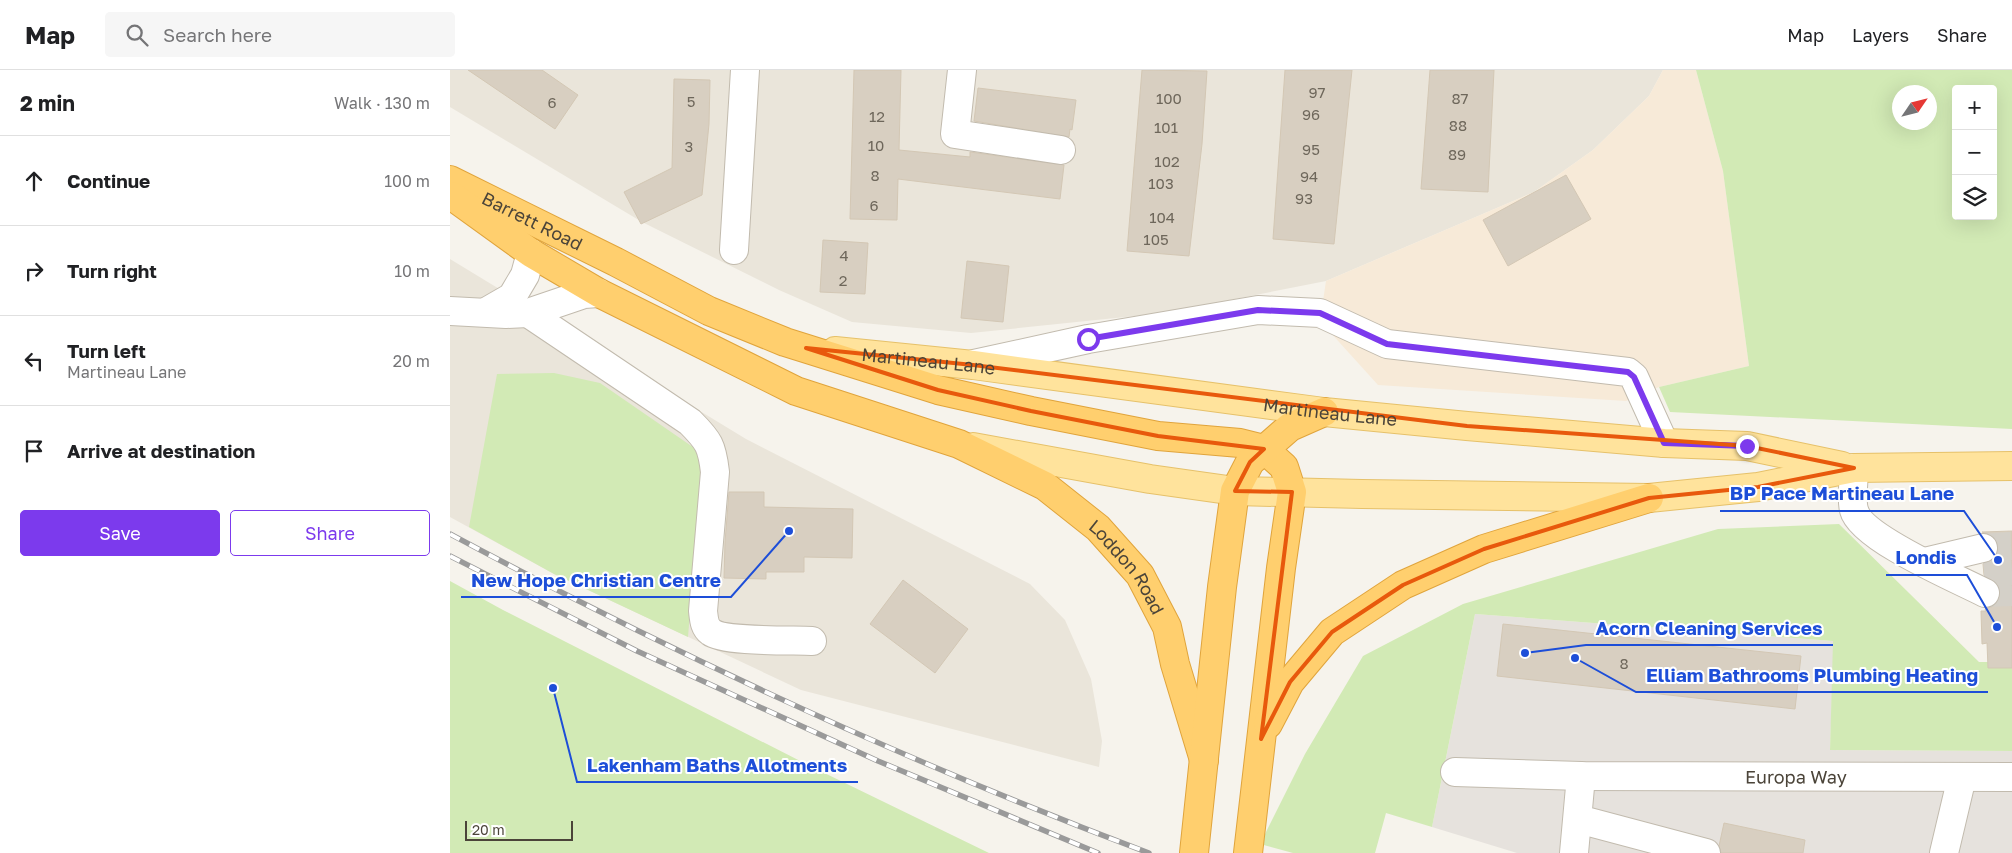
<!DOCTYPE html>
<html lang="en">
<head>
<meta charset="utf-8">
<style>
  :root { --surface:#fff; --page:#f6f6f6; --text:#202124; --muted:#757577; --line:#e0e0e0; --accent:#7c3aed }
  body { margin:0; font-family:"Golos Text",sans-serif; background:var(--page); color:var(--text) }
  .controls { position:absolute; right:15px; top:15px; display:grid; overflow:hidden; border-radius:5px; box-shadow:0 5px 20px #0002 }
  .controls button { width:45px; height:45px; display:grid; place-items:center; padding:0; border:0; border-bottom:1px solid var(--line); background:var(--surface); color:var(--text); font:25px sans-serif }
  .compass { position:absolute; left:1442px; top:15px; width:45px; height:45px; border-radius:50%; background:var(--surface); box-shadow:0 5px 20px #0002; rotate:55deg }
  .scale { position:absolute; left:15px; bottom:12px; width:108px; box-sizing:border-box; padding-left:5px; border:2px solid #4b4439; border-top:0; font-size:14px; line-height:18px; white-space:nowrap; color:#4b4439; -webkit-text-stroke:4px #fff; paint-order:stroke }
  .stop { position:absolute; width:15px; height:15px; margin:-11px; border:4px solid #7c3aed; border-radius:50%; background:#fff }
  .stop.end { background:#7c3aed; border-color:#fff; box-shadow:0 1px 5px #0008 }
  .list { margin:0; padding:0; list-style:none }
  h2 { display:flex; justify-content:space-between; align-items:center; height:65px; margin:0; padding:0 20px; font-size:21px }
  h2 small { font-size:16px; font-weight:400; color:var(--muted) }
  .list li { display:grid; grid-template-columns:32px 1fr auto; gap:15px; align-items:center; box-sizing:border-box; height:90px; padding:0 20px; border-top:1px solid var(--line) }
  .list b { display:block; font-size:19px; white-space:nowrap }
  .list p { margin:0; font-size:16px; white-space:nowrap; color:var(--muted) }
  .list em { font-size:16px; font-style:normal; color:var(--muted) }
  .actions { display:flex; gap:10px; padding:15px 20px }
  .actions a { flex:1; padding:11px 0; border:1px solid var(--accent); border-radius:5px; text-align:center; font-size:18px; color:var(--accent) }
  .actions .main { background:var(--accent); color:#fff }
  .icon { flex:none; width:28px; height:28px; fill:none; stroke:currentColor; stroke-width:2; stroke-linecap:round; stroke-linejoin:round }
  .map { position:relative; flex:none; width:1562px; height:783px; overflow:hidden }
  header { display:flex; align-items:center; gap:30px; box-sizing:border-box; height:70px; padding:0 25px; background:var(--surface); border-bottom:1px solid var(--line) }
  header strong { font-size:24px }
  nav { display:flex; gap:28px; margin-inline-start:auto; font-size:18px }
  .search { width:350px; height:45px; background:var(--page); display:flex; align-items:center; gap:12px; box-sizing:border-box; padding:0 18px; border-radius:5px; color:var(--muted); font-size:19px }
  main { display:flex }
  aside { flex:1; background:var(--surface) }
  .map>svg:first-child { display:block }
  .residential { fill:#eae5da }
  .commercial { fill:#f7ead8 }
  .industrial { fill:#e6e2dd }
  .green { fill:#d2eab5; fill-rule:evenodd }
  .building { fill:#d8cfc1; stroke:#d3c7b4 }
  .lines { fill:none; stroke-linecap:round; stroke-linejoin:round }
  .minor-tunnel { stroke:#d4d0c8; stroke-width:28; stroke-dasharray:28 14; stroke-linecap:butt }
  .minor-casing { stroke:#c2bbae; stroke-width:30 }
  .major-casing { stroke:#e6c16a; stroke-width:30 }
  .highway-casing { stroke:#e0a43c; stroke-width:30 }
  .minor { stroke:#fff; stroke-width:28 }
  .major { stroke:#ffe39c; stroke-width:28 }
  .highway { stroke:#ffcf6e; stroke-width:28 }
  .rail-casing { stroke:#9a9a9a; stroke-width:5.5 }
  .rail { stroke:#fff; stroke-width:4; stroke-dasharray:11; stroke-linecap:butt }
  .route { stroke:#7c3aed; stroke-width:6 }
  .marked { fill:none; stroke:#e8590c; stroke-width:4; stroke-linejoin:round }
  .labels { text-anchor:middle; dominant-baseline:central; stroke-width:4; stroke-linejoin:round; paint-order:stroke }
  .number-label { font-size:15px; fill:#6e675b }
  .street-label { font-size:18px; fill:#4b4439; stroke:#fff }
  .leader { fill:none; stroke:#1d4ed8; stroke-width:2 }
  .callout-dot { fill:#1d4ed8; stroke:#fff; stroke-width:2 }
  .callout-label { font-size:19px; text-anchor:middle; font-weight:bold; fill:#1d4ed8; stroke:#fff; stroke-width:4; stroke-linejoin:round; paint-order:stroke }
</style>
</head>
<body>
<header>
<strong>Map</strong>
<div class="search"><svg class="icon" aria-label="search" viewBox="0 0 24 24"><circle cx="10" cy="10" r="6"/><path d="M15 15l6 6"/></svg>Search here</div>
<nav><a>Map</a><a>Layers</a><a>Share</a></nav>
</header>
<main>
<aside>
<h2>2 min<small>Walk · 130 m</small></h2>
<ul class="list">
<li><svg class="icon" aria-label="ahead" viewBox="0 0 24 24"><path d="M12 20V5M6 11l6-6 6 6"/></svg><div><b>Continue</b></div><em>100 m</em></li>
<li><svg class="icon" aria-label="right" viewBox="0 0 24 24"><path d="M7 20v-9h11M14 6l5 5-5 5"/></svg><div><b>Turn right</b></div><em>10 m</em></li>
<li><svg class="icon" aria-label="left" viewBox="0 0 24 24"><path d="M17 20v-9H6M10 6l-5 5 5 5"/></svg><div><b>Turn left</b><p>Martineau Lane</p></div><em>20 m</em></li>
<li><svg class="icon" aria-label="arrive" viewBox="0 0 24 24"><path d="M6 21V4h12l-3 4 3 4H6"/></svg><div><b>Arrive at destination</b></div></li>
</ul>
<div class="actions"><a class="main">Save</a><a>Share</a></div>
</aside>
<div class="map">
<svg width="1562" height="783" viewBox="0 0 1562 783">
  <rect width="100%" height="100%" fill="#f6f3ec"/>
  <!-- residential -->
  <path class="residential" d="M0 0H1213L1199 26 1143 80 1084 122 876 211 714 243 521 263 402 252 329 220 192 152 0 37Z
    M0 189 296 369 580 514 615 550 641 609 652 671 649 697 351 620 104 504 0 447Z"/>
  <!-- commercial -->
  <path class="commercial" d="M1213 0H1246L1273 101 1299 296 1209 317 1176 331 928 315 870 251 876 211 1084 122 1143 80 1199 26Z"/>
  <!-- industrial -->
  <path class="industrial" d="M1025 544 1384 571 1380 680 1562 681V783H1067L982 757Z"/>
  <!-- green -->
  <path class="green" d="M1246 0H1562V359L1220 342 1209 317 1299 296 1273 101ZM1506 19H1543V146H1506ZM1450 22H1480V52H1450Z
    M104 303 150 313 253 384 238 567 104 504 19 457 47 304Z
    M1389 454 1529 592H1562V681L1380 680 1383 571 1025 544 982 757 936 743 925 783H843L810 774 855 684 913 586 1013 534 1268 459Z
    M0 511 53 540 360 696 539 783H0Z"/>
  <!-- building -->
  <path class="building" d="M18 0H92L128 25 105 59Z
    M404 0H451L449 80 520 87V82L614 95 610 129 448 109 447 150 400 149Z
    M692 0 757 1 752 74 739 186 677 181Z
    M835 0H902L884 174 823 169Z
    M980 0H1044L1038 122 971 119Z
    M224 9 260 10 259 54 252 125 191 154 174 122 222 98Z
    M528 18 626 30 622 60 620 59 619 67 524 51Z
    M1116 105 1141 149 1058 196 1033 150Z
    M373 170 418 173 415 224 370 222Z
    M517 191 559 196 553 252 511 248Z
    M279 422H314V437L403 439 402 488 354 487V502H316V509L274 508 275 472Z
    M1562 461V598H1538L1537 573 1532 574 1531 541H1536L1535 539 1544 536 1549 530 1551 522 1548 514 1534 505 1533 494 1544 489 1548 483V475L1544 467 1532 462Z
    M453 510 518 559 485 603 420 554Z
    M1053 554 1351 586 1345 639 1047 606Z
    M1274 753 1355 770 1353 783H1271L1269 776Z"/>
  <g class="lines">
    <!-- minor-tunnel -->
    <path class="minor-tunnel" d="M1533 478 1562 476
      M1534 503 1562 501
      M1535 523 1562 522"/>
    <defs>
      <g id="minor">
        <path d="M512 0 505 64 611 80"/>
        <path d="M284 180 295 0"/>
        <path d="M0 241 56 244 78 243 134 224 149 223"/>
        <path d="M36 242 62 227 75 205 81 183"/>
        <path d="M78 243 240 352C259 371 262 376 265 402L253 541C254 549 254 557 261 562 274 572 343 570 362 571"/>
        <path d="M524 294 638 269 808 240 870 243 937 274 1178 302 1184 307 1214 373"/>
        <path d="M1404 398C1404 410 1401 430 1404 440 1411 468 1508 509 1535 523"/>
        <path d="M1474 492 1533 478"/>
        <path id="s1" d="M1005 702 1131 706 1562 707"/>
        <path d="M1128 749 1256 783"/>
        <path d="M1124 783 1131 706"/>
        <path d="M1494 783 1512 707"/>
      </g>
      <g id="major">
        <path id="s2" d="M385 281 523 295 874 342 1017 356 1214 373 1297 376 1392 396"/>
        <path d="M523 377 700 409 785 421 912 424 1199 428 1308 417 1404 398 1562 396"/>
      </g>
      <g id="highway">
        <path id="s3" d="M0 110 166 192 259 241 335 272 488 320 581 341 708 366 790 373 814 379 834 397 842 422 831 498 798 783"/>
        <path id="s4" d="M2 126 81 183 149 223 346 321 509 374 595 416 648 458 690 505 717 557 725 594 754 690"/>
        <path d="M818 654 840 612 882 562 953 515 1034 479 1199 428"/>
        <path d="M744 783 772 517 785 421 800 392 840 357 874 342"/>
      </g>
    </defs>
    <!-- minor casing -->
    <use href="#minor" class="minor-casing"/>
    <!-- major casing -->
    <use href="#major" class="major-casing"/>
    <!-- highway casing -->
    <use href="#highway" class="highway-casing"/>
    <!-- minor -->
    <use href="#minor" class="minor"/>
    <!-- major -->
    <use href="#major" class="major"/>
    <!-- highway -->
    <use href="#highway" class="highway"/>
    <defs>
      <path id="rail" d="M0 464C226 585 459 693 699 783
        M0 486 187 581 428 691 648 783"/>
    </defs>
    <!-- rail casing -->
    <use href="#rail" class="rail-casing"/>
    <!-- rail -->
    <use href="#rail" class="rail"/>
  </g>
  <g class="lines">
    <!-- route -->
    <path class="route" d="M638 269 808 240 870 243 937 274 1178 302 1184 307 1214 373 1297 376"/>
  </g>
  <!-- marked area -->
  <path class="marked" d="M356 278 523 295 1017 356 1297 376 1404 398 1308 417 1199 428 1034 479 953 515 882 562 840 612 811 669 842 422 785 421 800 392 814 379 708 366 581 341 488 320Z"/>
  <g class="labels">
    <!-- number labels -->
    <g class="number-label">
      <text x="867" y="22">97</text>
      <text x="719" y="28">100</text>
      <text x="1010" y="28">87</text>
      <text x="241" y="31">5</text>
      <text x="102" y="32">6</text>
      <text x="861" y="44">96</text>
      <text x="427" y="46">12</text>
      <text x="1008" y="55">88</text>
      <text x="716" y="57">101</text>
      <text x="426" y="75">10</text>
      <text x="239" y="76">3</text>
      <text x="861" y="79">95</text>
      <text x="1007" y="84">89</text>
      <text x="717" y="91">102</text>
      <text x="425" y="105">8</text>
      <text x="859" y="106">94</text>
      <text x="711" y="113">103</text>
      <text x="854" y="128">93</text>
      <text x="424" y="135">6</text>
      <text x="712" y="147">104</text>
      <text x="706" y="169">105</text>
      <text x="394" y="185">4</text>
      <text x="393" y="210">2</text>
      <text x="1174" y="593">8</text>
    </g>
    <!-- street labels -->
    <g class="street-label">
      <text stroke="none"><textPath href="#s3" startOffset="92">Barrett Road</textPath></text>
      <text stroke="none"><textPath href="#s2" startOffset="94">Martineau Lane</textPath></text>
      <text stroke="none"><textPath href="#s2" startOffset="499">Martineau Lane</textPath></text>
      <text stroke="none"><textPath href="#s4" startOffset="780">Loddon Road</textPath></text>
      <text stroke="none"><textPath href="#s1" startOffset="341">Europa Way</textPath></text>
    </g>
  </g>
  <!-- callouts -->
  <path class="leader" d="M1548 490L1514 441H1270M1547 557L1517 505H1436M339 461L281 527H11M1075 583L1136 575H1383M1125 588L1186 622H1538M103 618L127 712H408"/>
  <g class="callout-dot">
    <circle cx="1548" cy="490" r="5"/>
    <circle cx="1547" cy="557" r="5"/>
    <circle cx="339" cy="461" r="5"/>
    <circle cx="1075" cy="583" r="5"/>
    <circle cx="1125" cy="588" r="5"/>
    <circle cx="103" cy="618" r="5"/>
  </g>
  <g class="callout-label">
    <text x="1392" y="430">BP Pace Martineau Lane</text>
    <text x="1476" y="494">Londis</text>
    <text x="146" y="517">New Hope Christian Centre</text>
    <text x="1259" y="565">Acorn Cleaning Services</text>
    <text x="1362" y="612">Elliam Bathrooms Plumbing Heating</text>
    <text x="267" y="702">Lakenham Baths Allotments</text>
  </g>
</svg>
<div class="controls">
<button>+</button>
<button>−</button>
<button><svg class="icon" aria-label="layers" viewBox="0 0 24 24"><path d="M12 4l9 5-9 5-9-5zM3 14l9 5 9-5"/></svg></button>
</div>
<svg class="compass" viewBox="-18 -18 36 36"><path d="M0-13l5 13h-10z" fill="#e53935"/><path d="M0 13l5-13h-10z" fill="#757577"/></svg>
<div class="scale">20 m</div>
<div class="stop" style="left:638px;top:269px"></div>
<div class="stop end" style="left:1297px;top:376px"></div>
</div>
</main>
</body>
</html>
